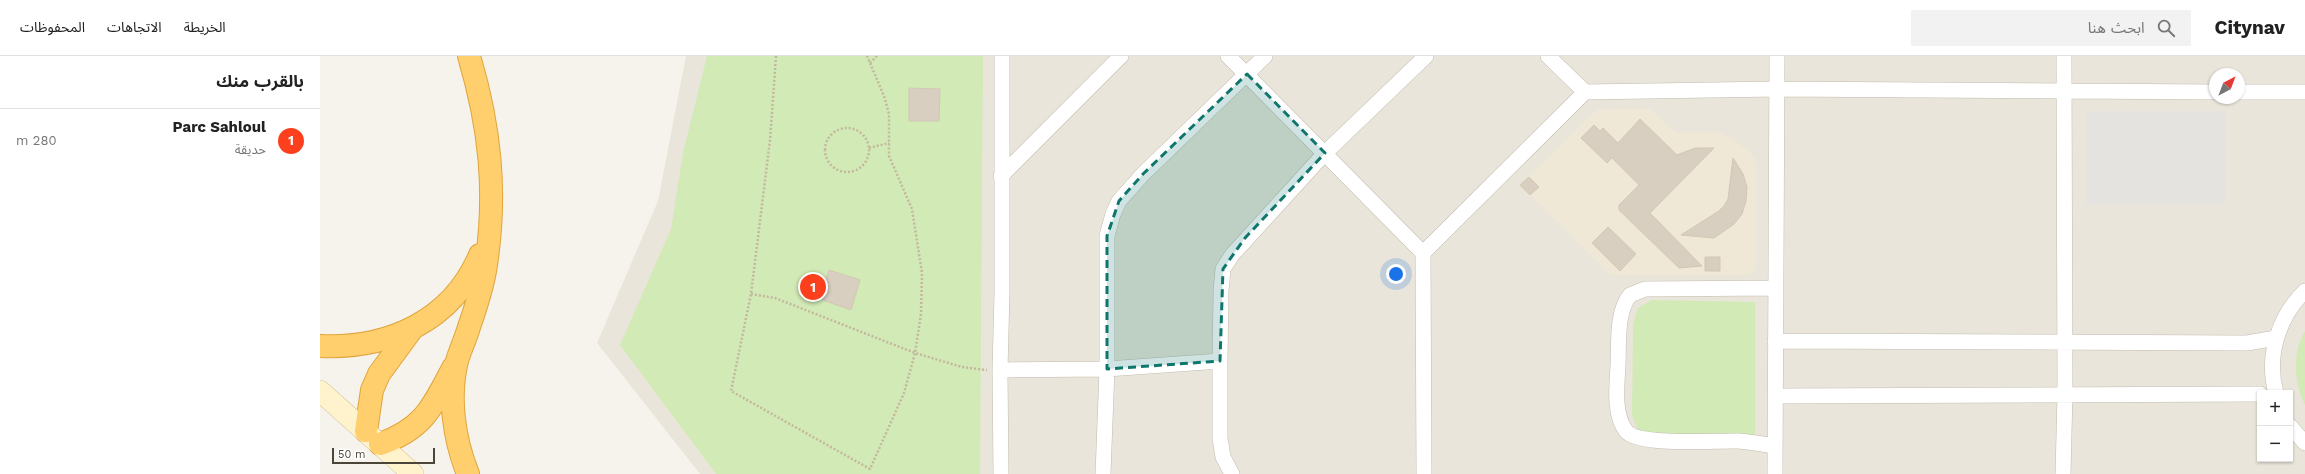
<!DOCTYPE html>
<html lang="ar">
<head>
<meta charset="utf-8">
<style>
  :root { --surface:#fff; --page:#f2f2f2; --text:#222; --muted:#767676; --line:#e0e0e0; --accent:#fc3f1d }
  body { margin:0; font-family:"Work Sans","Noto Sans Arabic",sans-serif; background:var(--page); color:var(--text); direction:rtl }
  .controls { position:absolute; right:12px; bottom:12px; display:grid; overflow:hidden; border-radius:0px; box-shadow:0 1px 3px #0004 }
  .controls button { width:36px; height:36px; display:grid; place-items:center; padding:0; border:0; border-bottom:1px solid var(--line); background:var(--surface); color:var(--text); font:20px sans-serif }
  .compass { position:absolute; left:1889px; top:12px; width:36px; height:36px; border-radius:50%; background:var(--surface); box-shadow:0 1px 3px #0004; rotate:42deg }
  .scale { position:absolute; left:12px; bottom:10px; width:103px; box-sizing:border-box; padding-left:4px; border:2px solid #4b4439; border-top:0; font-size:11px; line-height:14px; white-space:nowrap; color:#4b4439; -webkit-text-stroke:3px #fff; paint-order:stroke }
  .you { position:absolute; left:1076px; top:218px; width:14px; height:14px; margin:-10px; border:3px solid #fff; border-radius:50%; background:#1a73e8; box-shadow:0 0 0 6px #1a73e833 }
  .badge { display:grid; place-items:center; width:26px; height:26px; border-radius:50%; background:var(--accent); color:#fff; font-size:13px; font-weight:700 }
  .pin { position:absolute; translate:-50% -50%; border:2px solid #fff; box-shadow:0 1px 4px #0006 }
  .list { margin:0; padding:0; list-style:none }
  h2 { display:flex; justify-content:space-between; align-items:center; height:52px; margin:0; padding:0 16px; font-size:17px }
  h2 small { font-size:13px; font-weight:400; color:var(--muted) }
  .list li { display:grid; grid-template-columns:26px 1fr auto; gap:12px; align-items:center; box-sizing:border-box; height:64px; padding:0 16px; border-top:1px solid var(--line) }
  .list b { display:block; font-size:15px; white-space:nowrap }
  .list p { margin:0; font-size:13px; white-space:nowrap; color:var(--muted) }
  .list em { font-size:13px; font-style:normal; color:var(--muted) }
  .icon { flex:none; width:22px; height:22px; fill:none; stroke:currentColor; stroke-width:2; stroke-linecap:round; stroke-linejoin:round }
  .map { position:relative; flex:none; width:1985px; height:418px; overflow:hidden; direction:ltr }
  header { display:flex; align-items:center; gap:24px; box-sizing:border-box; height:56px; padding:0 20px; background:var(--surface); border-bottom:1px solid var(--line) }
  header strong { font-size:19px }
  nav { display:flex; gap:22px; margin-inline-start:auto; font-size:14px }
  .search { width:280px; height:36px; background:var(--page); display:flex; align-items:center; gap:10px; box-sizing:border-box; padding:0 14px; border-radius:0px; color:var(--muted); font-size:15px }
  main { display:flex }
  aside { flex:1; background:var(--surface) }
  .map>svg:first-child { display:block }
  .residential { fill:#eae5da; fill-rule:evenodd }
  .education { fill:#efe8d6 }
  .green { fill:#d2eab5 }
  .parking { fill:#e5e3e0 }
  .building { fill:#d8cfc1; stroke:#d3c7b4 }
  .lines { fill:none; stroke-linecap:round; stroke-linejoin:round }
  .street-casing { stroke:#c2bbae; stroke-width:16 }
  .secondary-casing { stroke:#d6c79b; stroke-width:22 }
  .highway-casing { stroke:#e0a43c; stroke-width:24 }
  .path { stroke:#c4b79f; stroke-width:2.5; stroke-dasharray:2 2; stroke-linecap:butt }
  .street { stroke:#fff; stroke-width:15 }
  .secondary { stroke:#fff3cd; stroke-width:21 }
  .highway { stroke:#ffcf6e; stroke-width:22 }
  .marked { fill:#0f766e; fill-opacity:0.2; stroke:#0f766e; stroke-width:3; stroke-dasharray:8 5; stroke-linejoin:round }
</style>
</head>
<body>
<header>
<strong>Citynav</strong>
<div class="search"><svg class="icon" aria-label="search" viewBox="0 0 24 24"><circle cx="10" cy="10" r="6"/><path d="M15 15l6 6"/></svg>ابحث هنا</div>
<nav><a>الخريطة</a><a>الاتجاهات</a><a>المحفوظات</a></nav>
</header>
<main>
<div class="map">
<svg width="1985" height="418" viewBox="0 0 1985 418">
  <rect width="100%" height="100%" fill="#f6f3ec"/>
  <!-- residential -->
  <path class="residential" d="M366 0H1985V418H380L277 287 338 145ZM1895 18H1919V42H1895ZM1940 337H1970V403H1940Z"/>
  <!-- education -->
  <path class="education" d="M1287 53H1331L1356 77 1385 76 1399 77 1413 83 1429 95 1436 105V213L1430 218 1423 219H1291L1200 129 1271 59 1278 54Z"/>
  <!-- green -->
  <path class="green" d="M387 0H663L660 418H396L300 289 351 173 363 97Z
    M1332 244 1435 246V380L1328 378 1317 372 1312 360 1313 268 1318 252Z
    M1985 275V349C1974 327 1972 297 1985 275Z"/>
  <!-- parking -->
  <path class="parking" d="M1766 55H1905V149H1766Z"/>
  <!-- building -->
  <path class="building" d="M589 32 620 33 619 65H589Z
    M1320 63 1357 99 1375 92H1394L1330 157 1382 210 1359 212 1299 154V149L1319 129 1292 102 1287 107 1261 82 1274 69 1280 75 1283 72 1298 87Z
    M1413 102 1423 118 1427 131 1426 145 1422 158 1414 168 1394 182 1361 179 1399 155 1404 150 1408 143Z
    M1209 121 1219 131 1210 139 1200 129Z
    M1288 171 1316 198 1300 215 1272 187Z
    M1385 201H1400V215H1385Z
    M509 214 540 224 531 254 500 243Z"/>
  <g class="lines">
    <defs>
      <path id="street" d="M682 0V236L680 314 787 313 900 305V382L903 401 912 418
        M908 0 1103 197 1104 418
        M1228 0 1265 36 1457 33 1895 36
        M1919 36H1985
        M681 120 801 0
        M1103 197 1265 36
        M1455 285 1927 287 1956 282
        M900 305 901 235 903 213 912 199 1005 97 1106 0
        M680 314 681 418
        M1956 337C1946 301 1958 261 1985 235
        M1455 340 1940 338
        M1970 370 1985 387
        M1455 390C1443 388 1431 386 1419 385 1397 384 1319 391 1306 375 1293 358 1297 329 1298 310 1299 289 1296 256 1310 239L1325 233 1456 232
        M783 418 787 313V180L793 158 799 145 823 118 945 0
        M1455 418 1457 0
        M1743 418 1745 338 1744 0"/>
      <path id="secondary" d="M0 335 93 418"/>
      <path id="highway" d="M0 290C69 293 132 265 160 199
        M46 375 52 334 59 318 92 273
        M60 388C104 373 113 350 133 312
        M148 418C134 383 128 342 137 305 140 294 146 282 149 271 156 251 163 230 166 209 177 135 170 71 149 0"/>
    </defs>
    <!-- street casing -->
    <use href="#street" class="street-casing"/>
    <!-- secondary casing -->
    <use href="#secondary" class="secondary-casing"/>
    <!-- highway casing -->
    <use href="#highway" class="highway-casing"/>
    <!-- path -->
    <path class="path" d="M456 0 450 84 431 238 411 335 550 413 584 337 595 297 601 258 602 217 592 153 569 100V58L564 40 547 0
      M550 7 557 0
      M505 94a22 22 0 1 1 44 0a22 22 0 1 1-44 0Z
      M549 92 569 87
      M431 238 455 242 595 297 642 311 667 314"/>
    <!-- street -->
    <use href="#street" class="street"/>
    <!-- secondary -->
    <use href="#secondary" class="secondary"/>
    <!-- highway -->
    <use href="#highway" class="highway"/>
  </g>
  <!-- marked area -->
  <path class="marked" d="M927 18 1005 97 925 182 903 213 900 305 787 313V180L799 145 823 118Z"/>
</svg>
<div class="controls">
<button>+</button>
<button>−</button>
</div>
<svg class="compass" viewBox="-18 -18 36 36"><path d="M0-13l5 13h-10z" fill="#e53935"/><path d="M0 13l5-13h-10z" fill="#767676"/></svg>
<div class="scale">50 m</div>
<div class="you"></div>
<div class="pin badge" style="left:493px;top:231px">1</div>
</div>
<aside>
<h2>بالقرب منك<small></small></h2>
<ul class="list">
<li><span class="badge">1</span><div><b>Parc Sahloul</b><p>حديقة</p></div><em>280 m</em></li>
</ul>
</aside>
</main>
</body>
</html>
